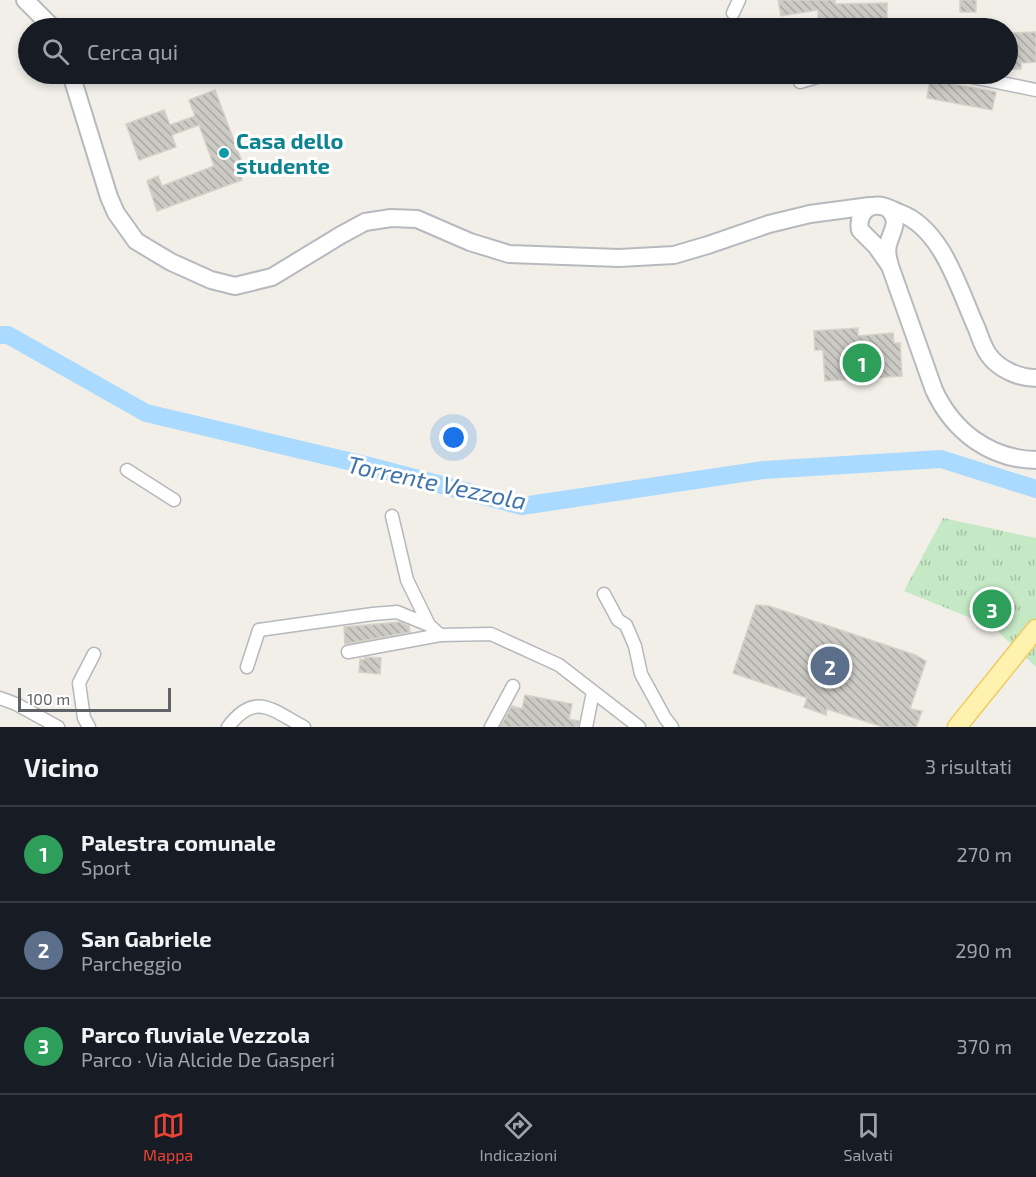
<!DOCTYPE html>
<html lang="it">
<head>
<meta charset="utf-8">
<style>
  :root { --surface:#171b24; --page:#20242c; --text:#f1f3f6; --muted:#9ea1a6; --line:#363941; --accent:#ea4335 }
  body { margin:0; font-family:"Exo 2",sans-serif; background:var(--page); color:var(--text) }
  .scale { position:absolute; left:18px; bottom:15px; width:153px; box-sizing:border-box; padding-left:6px; border:3px solid #5f6368; border-top:0; font-size:16px; line-height:21px; white-space:nowrap; color:#5f6368; -webkit-text-stroke:4px #fff; paint-order:stroke }
  .you { position:absolute; left:454px; top:438px; width:21px; height:21px; margin:-15px; border:4px solid #fff; border-radius:50%; background:#1a73e8; box-shadow:0 0 0 9px #1a73e833 }
  .badge { display:grid; place-items:center; width:39px; height:39px; border-radius:50%; background:var(--accent); color:#fff; font-size:20px; font-weight:700 }
  .pin { position:absolute; translate:-50% -50%; border:3px solid #fff; box-shadow:0 2px 6px #0006 }
  .list { margin:0; padding:0; list-style:none }
  h2 { display:flex; justify-content:space-between; align-items:center; height:78px; margin:0; padding:0 24px; font-size:26px }
  h2 small { font-size:20px; font-weight:400; color:var(--muted) }
  .list li { display:grid; grid-template-columns:39px 1fr auto; gap:18px; align-items:center; box-sizing:border-box; height:96px; padding:0 24px; border-top:2px solid var(--line) }
  .list b { display:block; font-size:22px; white-space:nowrap }
  .list p { margin:0; font-size:20px; white-space:nowrap; color:var(--muted) }
  .list em { font-size:20px; font-style:normal; color:var(--muted) }
  .icon { flex:none; width:33px; height:33px; fill:none; stroke:currentColor; stroke-width:2; stroke-linecap:round; stroke-linejoin:round }
  .map { position:relative; flex:none; width:1036px; height:727px; overflow:hidden }
  .search { position:absolute; background:var(--surface); box-shadow:0 3px 9px #0003; left:18px; right:18px; top:18px; height:66px; display:flex; align-items:center; gap:15px; box-sizing:border-box; padding:0 21px; border-radius:33px; color:var(--muted); font-size:22px }
  .sheet { height:366px; background:var(--surface) }
  nav { display:flex; justify-content:space-around; align-items:center; box-sizing:border-box; height:84px; border-top:2px solid var(--line); background:var(--surface); font-size:16px; color:var(--muted) }
  nav a { display:grid; justify-items:center; gap:3px }
  nav .on { color:var(--accent) }
  .map>svg:first-child { display:block }
  .grass { fill:url(#grass-tufts) }
  .lines { fill:none; stroke-linecap:round; stroke-linejoin:round }
  .river { stroke:#aadaff; stroke-width:18 }
  .building { fill:url(#building-back-hatch); stroke:#d6d1c6; stroke-width:1.5 }
  .street-casing { stroke:#b5b8bc; stroke-width:15 }
  .secondary-casing { stroke:#b6babf; stroke-width:20 }
  .primary-casing { stroke:#f2c960; stroke-width:21 }
  .street { stroke:#fff; stroke-width:12 }
  .secondary { stroke:#fff; stroke-width:16 }
  .primary { stroke:#fff2af; stroke-width:18 }
  .culture-dot { fill:#0f9aa8; stroke:#fff; stroke-width:2 }
  .labels { text-anchor:middle; dominant-baseline:central; stroke-width:6; stroke-linejoin:round; paint-order:stroke }
  .culture-label { font-size:22px; font-weight:bold; fill:#0d838f; stroke:#fff; text-anchor:start }
  .water-label { font-size:24px; font-style:italic; fill:#4174aa; stroke:#fff }
</style>
</head>
<body>
<div class="map">
<svg width="1036" height="727" viewBox="0 0 1036 727">
  <defs>
    <pattern id="grass-tufts" width="24" height="20" patternUnits="userSpaceOnUse" patternTransform="scale(1.5)"><rect width="24" height="20" fill="#c5e8c5"/><path d="M3 7l-1-3M5 7V3M7 7l1-3M15 17l-1-3M17 17v-4M19 17l1-3" fill="none" stroke="#a3c0a4"/></pattern>
    <pattern id="building-back-hatch" width="6" height="6" patternUnits="userSpaceOnUse" patternTransform="scale(1.5)"><rect width="6" height="6" fill="#cccac5"/><path d="M-1 5l2 2M0 0l6 6M5-1l2 2" fill="none" stroke="#a9a8a4"/></pattern>
  </defs>
  <rect width="100%" height="100%" fill="#f1efe8"/>
  <!-- grass -->
  <path class="grass" d="M943 518 1036 538V667L993 627 904 591Z"/>
  <g class="lines">
    <!-- river -->
    <path class="river" d="M0 335H8L146 413 365 465 522 506 764 470 941 459 1036 489"/>
  </g>
  <!-- building -->
  <path class="building" d="M778 0H835V4L887 3V19H818V10L781 16Z
    M960 0H976V12H960Z
    M1036 32V62L1021 63V69H1008V33Z
    M930 80 996 92 992 110 927 98Z
    M215 90 242 162 237 164 242 180 157 211 147 181 158 176 162 186 214 166 199 125 172 135 176 147 139 160 126 124 164 110 170 125 195 116 189 100Z
    M858 328V336L893 333 894 343H900L902 376 825 381 823 350H815L814 331Z
    M756 605 769 606 915 655 926 661 910 709 922 711 916 727H883L827 709 826 715 804 707 807 698 733 673Z
    M400 622 409 626 410 632 345 644 344 627Z
    M365 657 381 658 380 674 359 672 360 659 364 660Z
    M525 695 572 704 569 719 579 721 578 727H500L512 706 522 709Z"/>
  <g class="lines">
    <defs>
      <path id="street" d="M733 13 739 0
        M958 74 1036 90
        M800 82 827 74
        M127 470 174 500
        M392 516 407 580 429 625
        M604 594 618 620 626 625 635 646 641 674 665 718 672 727
        M348 652 440 635 491 634 559 665 639 727
        M247 667 259 630 373 614 397 612 429 625 440 635
        M0 698 16 704 58 727
        M89 727 84 718 79 683 94 654
        M228 727C255 691 272 710 304 727
        M491 727 513 686
        M586 727 593 692"/>
      <path id="secondary" d="M25 0 53 28
        M71 74 109 197 116 213 136 241 171 262 211 280 235 286 272 277 341 235 365 222 391 218 417 219 470 242 509 254 619 258 674 255 708 245 769 224 810 214 870 206
        M887 208C902 221 891 231 888 245 886 252 888 259 890 266L934 390C953 431 989 459 1036 460
        M890 266 876 246 860 230C858 220 862 208 874 206 883 204 892 210 900 213 943 229 959 290 977 329 980 337 983 347 988 354 998 369 1019 378 1036 378"/>
      <path id="primary" d="M957 727 1036 629"/>
    </defs>
    <!-- street casing -->
    <use href="#street" class="street-casing"/>
    <!-- secondary casing -->
    <use href="#secondary" class="secondary-casing"/>
    <!-- primary casing -->
    <use href="#primary" class="primary-casing"/>
    <!-- street -->
    <use href="#street" class="street"/>
    <!-- secondary -->
    <use href="#secondary" class="secondary"/>
    <!-- primary -->
    <use href="#primary" class="primary"/>
  </g>
  <!-- markers -->
  <circle class="culture-dot" cx="224" cy="153" r="6"/>
  <g class="labels">
    <!-- culture labels -->
    <g class="culture-label">
      <text x="236" y="140">Casa dello<tspan x="236" dy="25">studente</tspan></text>
    </g>
    <!-- water labels -->
    <g class="water-label">
      <text transform="translate(437 482) rotate(12)">Torrente Vezzola</text>
    </g>
  </g>
</svg>
<div class="scale">100 m</div>
<div class="you"></div>
<div class="pin badge" style="left:862px;top:363px;background:#2e9e5b">1</div>
<div class="pin badge" style="left:830px;top:666px;background:#5c6f8a">2</div>
<div class="pin badge" style="left:992px;top:609px;background:#2e9e5b">3</div>
<div class="search"><svg class="icon" aria-label="search" viewBox="0 0 24 24"><circle cx="10" cy="10" r="6"/><path d="M15 15l6 6"/></svg>Cerca qui</div>
</div>
<section class="sheet">
<h2>Vicino<small>3 risultati</small></h2>
<ul class="list">
<li><span class="badge" style="background:#2e9e5b">1</span><div><b>Palestra comunale</b><p>Sport</p></div><em>270 m</em></li>
<li><span class="badge" style="background:#5c6f8a">2</span><div><b>San Gabriele</b><p>Parcheggio</p></div><em>290 m</em></li>
<li><span class="badge" style="background:#2e9e5b">3</span><div><b>Parco fluviale Vezzola</b><p>Parco · Via Alcide De Gasperi</p></div><em>370 m</em></li>
</ul>
</section>
<nav>
<a class="on"><svg class="icon" aria-label="map" viewBox="0 0 24 24"><path d="M3 6l6-2 6 2 6-2v14l-6 2-6-2-6 2zM9 4v14M15 6v14"/></svg>Mappa</a>
<a><svg class="icon" aria-label="directions" viewBox="0 0 24 24"><path d="M12 3l9 9-9 9-9-9zM9 14v-3h6M13 9l2 2-2 2"/></svg>Indicazioni</a>
<a><svg class="icon" aria-label="saved" viewBox="0 0 24 24"><path d="M7 4h10v16l-5-4-5 4z"/></svg>Salvati</a>
</nav>
</body>
</html>
